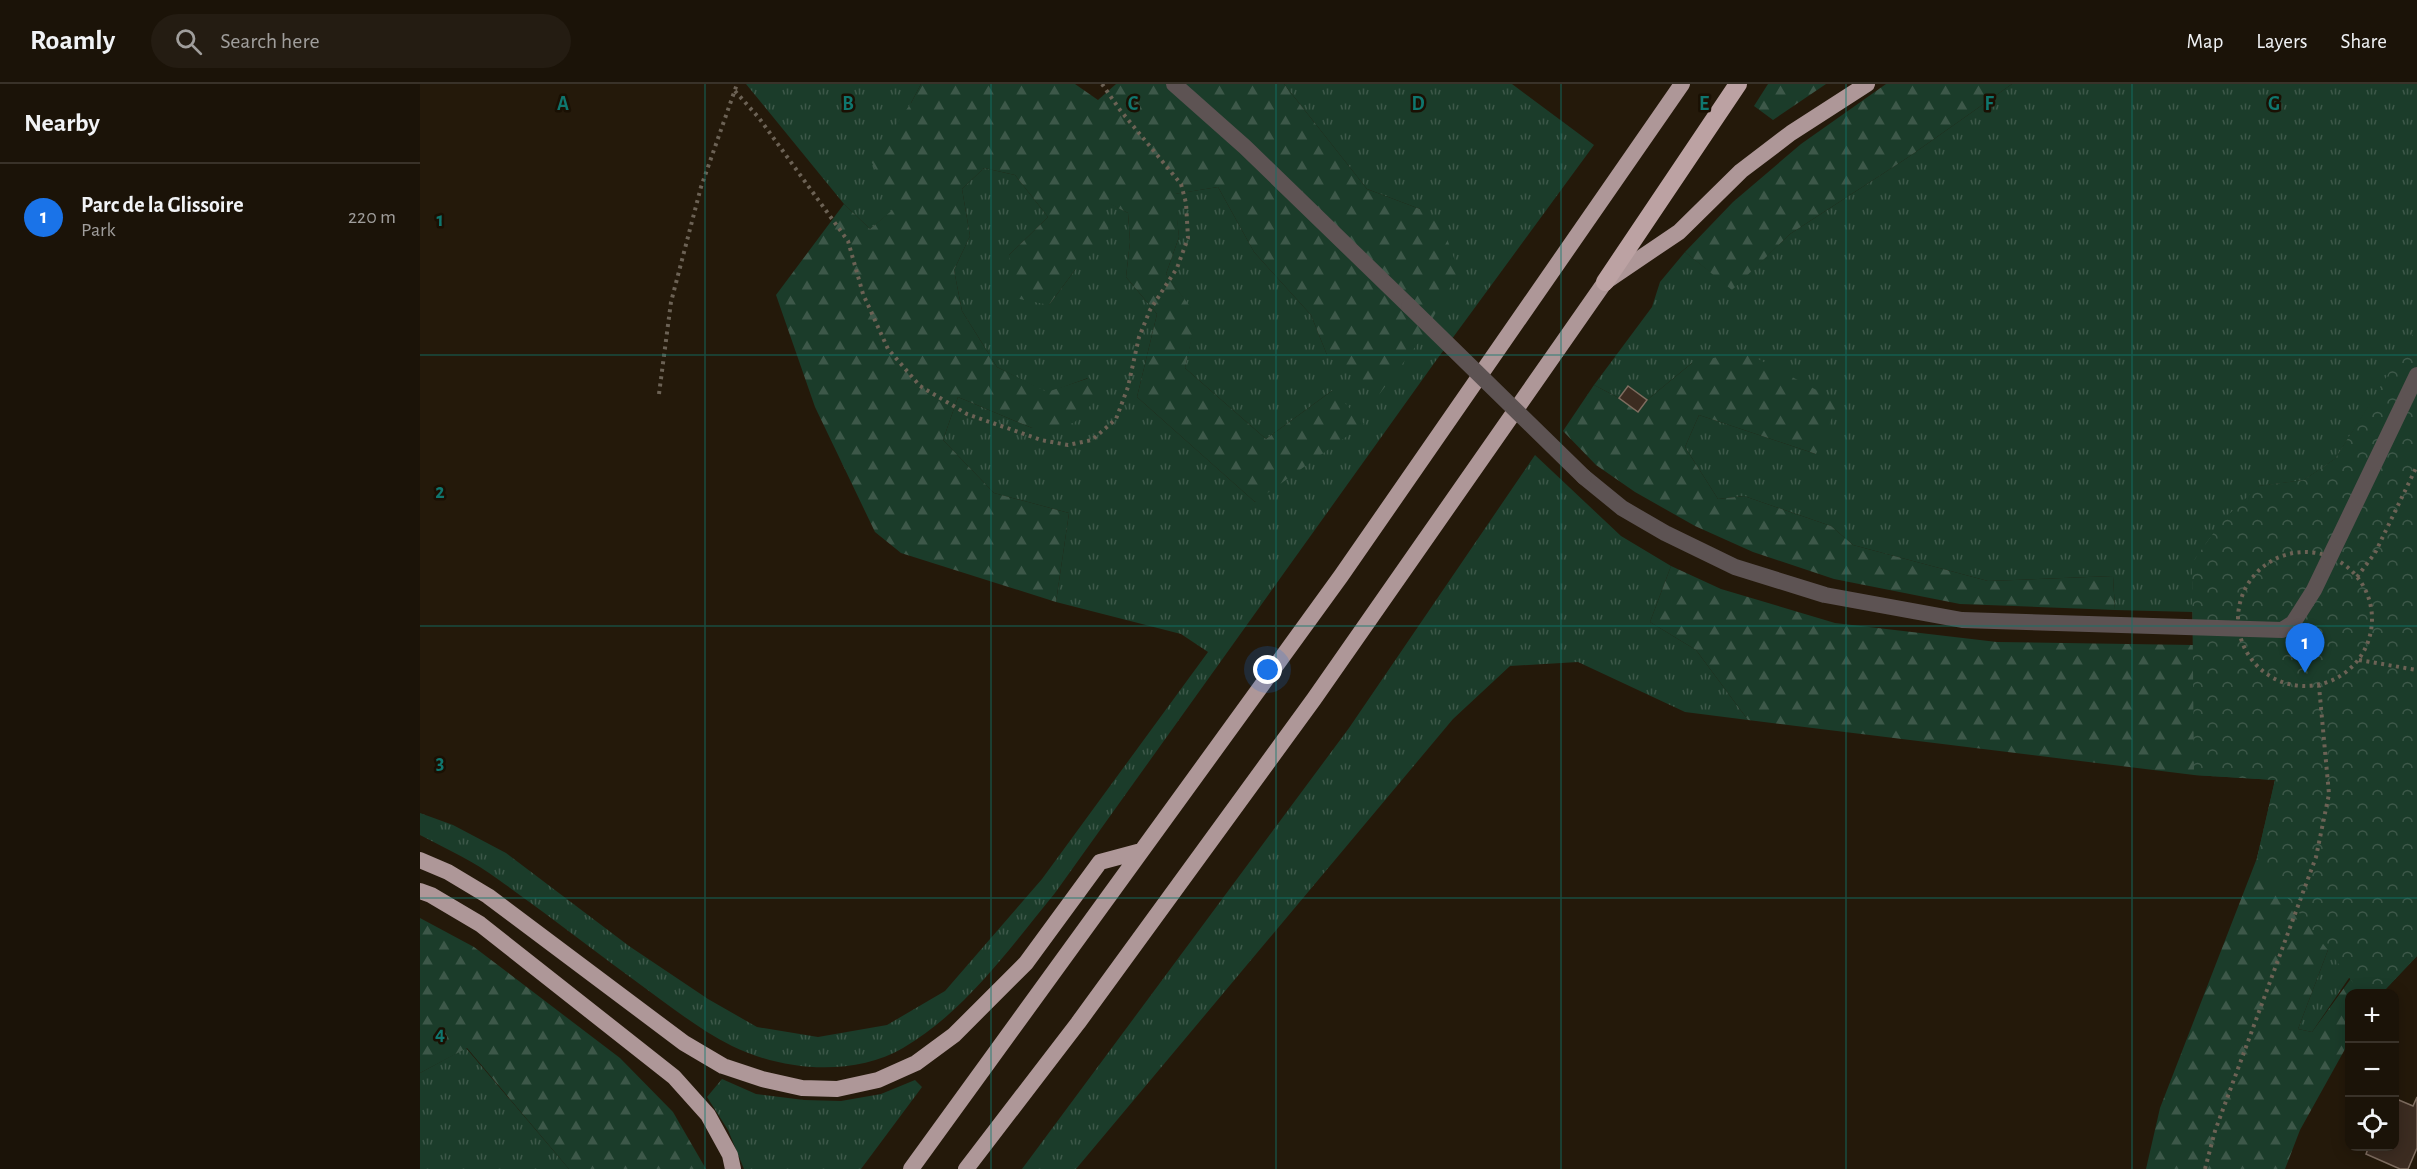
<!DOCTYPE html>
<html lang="en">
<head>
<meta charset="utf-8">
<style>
  :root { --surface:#1b1308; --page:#241c12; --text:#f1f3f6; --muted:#a09e9c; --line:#393229; --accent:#1a73e8 }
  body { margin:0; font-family:"Alegreya Sans",sans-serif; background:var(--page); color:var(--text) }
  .controls { position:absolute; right:18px; bottom:18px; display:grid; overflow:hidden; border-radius:12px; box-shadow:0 3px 15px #0003 }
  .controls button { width:54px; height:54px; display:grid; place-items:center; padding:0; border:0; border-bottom:2px solid var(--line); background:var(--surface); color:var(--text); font:30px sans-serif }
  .you { position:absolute; left:848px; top:586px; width:21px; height:21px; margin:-15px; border:4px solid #fff; border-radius:50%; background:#1a73e8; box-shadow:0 0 0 9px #1a73e833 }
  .badge { display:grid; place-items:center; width:39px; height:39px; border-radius:50%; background:var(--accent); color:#fff; font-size:20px; font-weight:700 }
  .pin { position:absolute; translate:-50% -50px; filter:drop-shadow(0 2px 3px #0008) }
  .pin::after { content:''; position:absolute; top:32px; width:21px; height:18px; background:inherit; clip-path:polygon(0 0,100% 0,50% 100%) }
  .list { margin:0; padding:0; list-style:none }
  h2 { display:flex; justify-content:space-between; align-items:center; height:78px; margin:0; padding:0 24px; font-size:26px }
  h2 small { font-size:20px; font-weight:400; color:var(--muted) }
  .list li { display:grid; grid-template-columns:39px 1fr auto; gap:18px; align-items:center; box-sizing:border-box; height:108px; padding:0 24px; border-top:2px solid var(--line) }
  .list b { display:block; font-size:22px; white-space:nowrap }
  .list p { margin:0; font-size:20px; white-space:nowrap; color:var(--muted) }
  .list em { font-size:20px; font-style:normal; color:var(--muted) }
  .icon { flex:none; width:33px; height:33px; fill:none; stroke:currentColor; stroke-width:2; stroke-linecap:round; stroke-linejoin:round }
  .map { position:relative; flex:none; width:1997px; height:1085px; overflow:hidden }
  header { display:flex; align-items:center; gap:36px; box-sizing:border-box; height:84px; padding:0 30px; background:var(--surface); border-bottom:2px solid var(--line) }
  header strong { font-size:28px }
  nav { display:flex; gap:33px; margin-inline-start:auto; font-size:21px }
  .search { width:420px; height:54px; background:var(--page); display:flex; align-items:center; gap:15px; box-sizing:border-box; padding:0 21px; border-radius:33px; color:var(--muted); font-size:22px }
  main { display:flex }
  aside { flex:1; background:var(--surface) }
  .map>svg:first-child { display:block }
  .grass { fill:url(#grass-tufts) }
  .forest { fill:url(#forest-firs) }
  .park { fill:url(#park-crowns) }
  .building { fill:#3c2c21; stroke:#7f6d60; stroke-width:1.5 }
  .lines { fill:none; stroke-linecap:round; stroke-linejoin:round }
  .path { stroke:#6c6255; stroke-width:4; stroke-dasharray:3 4.5; stroke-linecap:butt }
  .minor { stroke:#5d5353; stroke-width:16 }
  .trunk { stroke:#ae9798; stroke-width:16 }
  .motorway { stroke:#bca2a3; stroke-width:18 }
  .minor-bridge { stroke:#5d5353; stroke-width:16 }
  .grid { fill:none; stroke:#0f766e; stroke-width:1.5; stroke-opacity:0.55 }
  .grid-label { font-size:20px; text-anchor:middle; font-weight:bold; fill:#0f766e; stroke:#1a1003; stroke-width:5; stroke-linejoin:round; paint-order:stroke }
</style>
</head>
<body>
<header>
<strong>Roamly</strong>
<div class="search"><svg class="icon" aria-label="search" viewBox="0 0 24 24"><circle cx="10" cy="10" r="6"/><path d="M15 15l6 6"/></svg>Search here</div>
<nav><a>Map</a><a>Layers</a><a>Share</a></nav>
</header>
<main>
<aside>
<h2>Nearby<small></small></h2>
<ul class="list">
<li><span class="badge">1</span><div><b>Parc de la Glissoire</b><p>Park</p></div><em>220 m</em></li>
</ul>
</aside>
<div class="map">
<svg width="1997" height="1085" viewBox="0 0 1997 1085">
  <defs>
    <pattern id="grass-tufts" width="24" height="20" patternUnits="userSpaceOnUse" patternTransform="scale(1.5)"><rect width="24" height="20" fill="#1b3c2a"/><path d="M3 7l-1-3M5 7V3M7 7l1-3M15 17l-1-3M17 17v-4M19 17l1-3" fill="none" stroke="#3d5849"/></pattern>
    <pattern id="forest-firs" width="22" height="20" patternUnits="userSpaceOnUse" patternTransform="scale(1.5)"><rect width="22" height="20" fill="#1b3c2a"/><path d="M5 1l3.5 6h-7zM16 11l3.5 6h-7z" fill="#3d5849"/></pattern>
    <pattern id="park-crowns" width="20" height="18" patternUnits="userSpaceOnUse" patternTransform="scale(1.5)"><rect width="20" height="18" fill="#1b3c2a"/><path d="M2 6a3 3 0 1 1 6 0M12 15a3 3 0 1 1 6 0" fill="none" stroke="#3d5849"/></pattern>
  </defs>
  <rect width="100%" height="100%" fill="#24190a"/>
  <!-- grass -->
  <path class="grass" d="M326 0H501L491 19 477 123 450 145 424 120Z
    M864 0H1092L1174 61 1015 278 635 809C590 864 546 927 483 964 433 993 363 987 312 962 282 947 255 926 229 907 178 870 130 832 79 796 55 778 27 765 0 751V729L33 741 86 769 209 862 288 915 337 943 398 953 467 941 525 907 622 795 788 568 761 550 636 518 649 429 574 409 523 356 538 313 612 344 668 294 627 309 577 283 542 227 534 186 550 152 542 105 564 84 595 91 628 133 589 171 629 221 655 186 682 115 708 129 710 158 706 193 737 230 717 313 835 418 913 306 846 355 765 284 776 232 746 190 759 153 754 110 798 103 834 168 891 231 907 271 1000 125 947 105Z
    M1592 0H1997V255L1993 253 1915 375 1884 396 1839 402 1773 528 1695 526 1693 492 1568 497 1433 461 1411 442 1324 412 1298 415 1265 363 1279 331 1396 370 1272 279 1227 316 1199 314 1174 301 1232 223 1240 198 1265 168 1312 205 1370 150 1487 74Z
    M1115 371 1201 452 1251 482 1230 538 1276 566 1328 636 1265 628 1158 578 1090 582 1033 635 656 1085H602L929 644Z
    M1997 819 1929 894 1892 948 1878 945 1908 866Z
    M46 964 149 1085H0V989Z
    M302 995 336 1010 384 1016 421 1017 461 1010 495 996 502 1003 441 1085H324L308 1046 287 1013Z"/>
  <!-- forest -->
  <path class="forest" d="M501 0H655L678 16 696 0H864L947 105 1000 125 1021 138 1039 188 999 258 958 312 907 271 891 231 834 168 798 103 755 110 759 153 746 190 777 232 765 284 846 355 913 306 944 340 835 418 717 313 737 230 706 193 710 158 708 129 682 116 690 152 655 186 629 221 595 214 589 171 628 133 595 91 564 84 542 105 550 152 534 186 542 227 577 283 627 308 669 294 681 310 654 339 612 344 538 313 523 356 574 409 649 429 636 518 481 469 455 448 395 323 356 211 424 120 450 145 476 123 451 77 491 19Z
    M1348 0H1406L1353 36 1334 22Z
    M1466 0H1592L1487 74 1370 150 1312 206 1265 168 1313 118 1381 60Z
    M1993 253 1908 866 1878 945 1892 948 1964 849 1997 872 1962 909 1930 910 1929 958 1880 1046 1865 1085H1726L1740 1024 1837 774 1855 696 1774 691 1328 636 1276 566 1230 538 1251 482 1301 505 1415 539 1577 558 1773 561 1772 479 1802 437 1839 402 1884 396 1915 375Z
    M1323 267 1419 318 1396 370 1279 331 1265 363 1298 415 1324 412 1411 442 1433 461 1568 497 1693 492 1695 526 1540 520 1414 495 1333 468 1275 442 1215 408 1176 381 1143 347 1174 301 1199 314 1218 328 1227 316 1272 279Z
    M0 834 54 863 200 974 253 1028 286 1085H149L47 964 0 989Z"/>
  <!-- park -->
  <path class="park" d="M1997 244V872L1962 909H1941L1837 774 1855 696 1774 691 1772 479 1802 437 1839 402 1884 396 1915 375Z"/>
  <!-- building -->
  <path class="building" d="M1208 302 1227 316 1218 328 1199 314Z
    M1997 1013V1064L1988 1085H1980L1946 1070 1949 1062H1974V1014L1993 1022Z"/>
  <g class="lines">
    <!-- path -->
    <path class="path" d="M315 7 339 34 428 157 443 210 468 265 500 302 547 330 621 356 648 361 672 356 696 335 708 303 719 253 730 226 757 184 768 154 766 119 761 100 700 26 682 0
      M239 310 251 218 281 103 317 0
      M1818 535a67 67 0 1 1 134 0a67 67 0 1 1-134 0Z
      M1937 493 1955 469 1997 382
      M1939 576 1997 586
      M1785 1085 1795 1047 1896 773 1909 710 1899 602"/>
    <!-- minor -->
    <path class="minor" d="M754 0 825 63 989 222
      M1164 393 1202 424 1245 449 1315 483 1405 511 1542 536 1862 546 1873 539 1894 506 1997 291"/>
    <!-- trunk -->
    <path class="trunk" d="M0 776 28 788 68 812 264 959 303 982 342 995 382 1004 417 1005 458 996 496 979 534 951 606 879 680 778 721 767
      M0 807 11 811 60 840 254 993 288 1031 310 1071 313 1085
      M491 1085 921 492 1262 0
      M546 1085 658 939 894 615 1185 198 1259 148 1321 87 1371 49 1447 0"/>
    <!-- motorway -->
    <path class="motorway" d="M1185 198 1318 0"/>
    <!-- minor-bridge -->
    <path class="minor-bridge" d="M989 222 1164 393"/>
  </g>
  <!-- grid -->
  <path class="grid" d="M285 0V1085M571 0V1085M856 0V1085M1141 0V1085M1426 0V1085M1712 0V1085M0 271H1997M0 542H1997M0 814H1997"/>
  <g class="grid-label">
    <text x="143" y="26">A</text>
    <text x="428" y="26">B</text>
    <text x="713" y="26">C</text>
    <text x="998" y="26">D</text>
    <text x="1284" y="26">E</text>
    <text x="1569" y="26">F</text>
    <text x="1854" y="26">G</text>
    <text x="20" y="142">1</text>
    <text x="20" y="414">2</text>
    <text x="20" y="685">3</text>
    <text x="20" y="956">4</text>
  </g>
</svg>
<div class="controls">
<button>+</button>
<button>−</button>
<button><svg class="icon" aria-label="locate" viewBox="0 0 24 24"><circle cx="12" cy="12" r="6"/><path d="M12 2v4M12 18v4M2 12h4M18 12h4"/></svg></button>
</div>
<div class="you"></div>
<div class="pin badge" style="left:1885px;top:589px">1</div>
</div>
</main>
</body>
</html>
